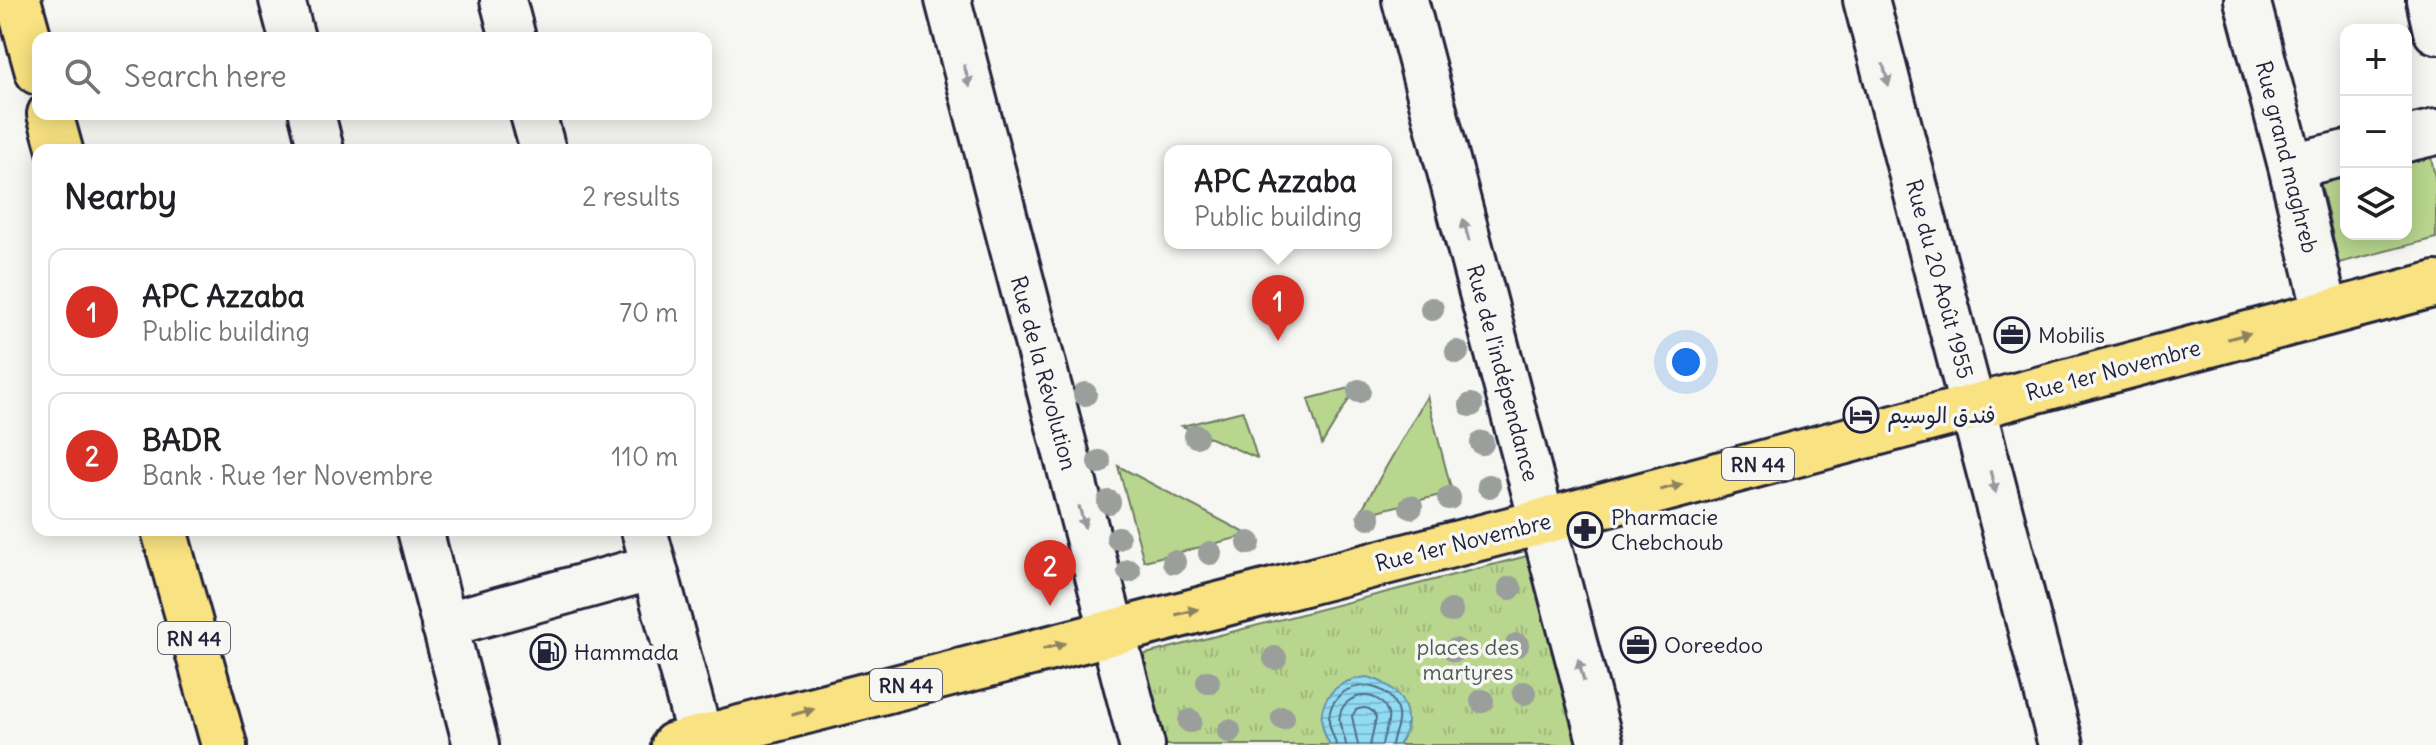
<!DOCTYPE html>
<html lang="en">
<head>
<meta charset="utf-8">
<style>
  :root { --surface:#fff; --page:#f2f2f2; --text:#202124; --muted:#757577; --line:#e0e0e0; --accent:#d93025 }
  body { margin:0; font-family:Delius,"Playpen Sans Arabic",sans-serif; background:var(--page); color:var(--text) }
  .controls { position:absolute; right:24px; top:24px; display:grid; overflow:hidden; border-radius:16px; box-shadow:0 4px 20px #0003 }
  .controls button { width:72px; height:72px; display:grid; place-items:center; padding:0; border:0; border-bottom:2px solid var(--line); background:var(--surface); color:var(--text); font:40px sans-serif }
  .you { position:absolute; left:1686px; top:362px; width:28px; height:28px; margin:-20px; border:6px solid #fff; border-radius:50%; background:#1a73e8; box-shadow:0 0 0 12px #1a73e833 }
  .badge { display:grid; place-items:center; width:52px; height:52px; border-radius:50%; background:var(--accent); color:#fff; font-size:26px; font-weight:700 }
  .pin { position:absolute; translate:-50% -66px; filter:drop-shadow(0 2px 4px #0008) }
  .pin::after { content:''; position:absolute; top:42px; width:28px; height:24px; background:inherit; clip-path:polygon(0 0,100% 0,50% 100%) }
  .popup { position:absolute; left:1164px; top:145px; width:228px; height:104px; box-sizing:border-box; display:grid; place-content:center; border-radius:16px; background:var(--surface); filter:drop-shadow(0 2px 6px #0005); font-size:26px; white-space:nowrap; color:var(--muted) }
  .popup b { font-size:30px; color:var(--text) }
  .popup::after { content:''; position:absolute; left:50%; top:100%; margin-left:-16px; border:16px solid transparent; border-top-color:var(--surface) }
  .list { margin:0; padding:0; list-style:none }
  h2 { display:flex; justify-content:space-between; align-items:center; height:104px; margin:0; padding:0 32px; font-size:34px }
  h2 small { font-size:26px; font-weight:400; color:var(--muted) }
  .list li { display:grid; grid-template-columns:52px 1fr auto; gap:24px; align-items:center; box-sizing:border-box; height:128px; margin:0 16px 16px; padding:0 16px; border:2px solid var(--line); border-radius:16px }
  .list b { display:block; font-size:30px; white-space:nowrap }
  .list p { margin:0; font-size:26px; white-space:nowrap; color:var(--muted) }
  .list em { font-size:26px; font-style:normal; color:var(--muted) }
  .icon { flex:none; width:44px; height:44px; fill:none; stroke:currentColor; stroke-width:2; stroke-linecap:round; stroke-linejoin:round }
  .map { position:relative; flex:none; width:2436px; height:745px; overflow:hidden }
  .search { position:absolute; background:var(--surface); box-shadow:0 4px 20px #0003; left:32px; top:32px; width:680px; height:88px; display:flex; align-items:center; gap:20px; box-sizing:border-box; padding:0 28px; border-radius:16px; color:var(--muted); font-size:30px }
  .panel { position:absolute; background:var(--surface); box-shadow:0 4px 20px #0003; left:32px; top:144px; width:680px; height:392px; border-radius:16px }
  .map>svg:first-child { display:block }
  .green { fill:#b8d68e; stroke:#6d7c64; stroke-width:2 }
  .park { fill:url(#park-tufts); stroke:#6d7c64; stroke-width:2 }
  .water { fill:url(#water-rules); stroke:#6592a9; stroke-width:2 }
  .lines { fill:none; stroke-linecap:round; stroke-linejoin:round }
  .shore { stroke:#4f6c85; stroke-width:2 }
  .minor-casing { stroke:#22223b; stroke-width:50 }
  .major-casing { stroke:#22223b; stroke-width:50 }
  .minor { stroke:#f6f6f2; stroke-width:44 }
  .major { stroke:#f8e281; stroke-width:44 }
  .tree { fill:#9a9f9b }
  .oneway { fill:#9797a0 }
  .oneway2 { fill:#8d825e }
  .labels { text-anchor:middle; dominant-baseline:central; stroke-width:7; stroke-linejoin:round; paint-order:stroke }
  .shield { fill:#f6f6f2; stroke:#626272; stroke-width:2 }
  .shield-label { font-size:20px; font-weight:bold; fill:#22223b }
  .street-label { font-size:22px; fill:#22223b; stroke:#f6f6f2 }
  .poi-label { font-size:22px; fill:#22223b; stroke:#f6f6f2; text-anchor:start }
  .park-label { font-size:22px; fill:#4f5854; stroke:#f6f6f2 }
</style>
</head>
<body>
<div class="map">
<svg width="2436" height="745" viewBox="0 0 2436 745">
  <defs>
    <pattern id="park-tufts" width="24" height="20" patternUnits="userSpaceOnUse" patternTransform="scale(2)"><rect width="24" height="20" fill="#b8d68e"/><path d="M3 7l-1-3M5 7V3M7 7l1-3M15 17l-1-3M17 17v-4M19 17l1-3" fill="none" stroke="#9eb77b"/></pattern>
    <pattern id="water-rules" width="6" height="5" patternUnits="userSpaceOnUse" patternTransform="scale(2)"><rect width="6" height="5" fill="#92dcf3"/><path d="M0 2.5h6" fill="none" stroke="#7ebcd1"/></pattern>
  </defs>
  <rect width="100%" height="100%" fill="#f6f6f2"/>
  <filter id="ink" filterUnits="userSpaceOnUse"><feTurbulence type="fractalNoise" baseFrequency=".0125" numOctaves="2"/><feDisplacementMap in="SourceGraphic" scale="16" xChannelSelector="R" yChannelSelector="G"/><feConvolveMatrix kernelMatrix="1 2 1 2 8 2 1 2 1" color-interpolation-filters="sRGB"/></filter>
  <g filter="url(#ink)">
    <!-- green -->
    <path class="green" d="M2428 142 2436 182V238L2339 263 2317 166 2346 159V234H2406V146Z
      M1357 386 1322 444 1308 399Z
      M1427 396 1452 492 1358 516Z
      M1243 411 1257 458 1182 426Z
      M1118 466 1249 535 1144 561Z"/>
    <!-- park -->
    <path class="park" d="M1531 555 1581 745H1165L1142 655Z"/>
    <!-- water -->
    <path class="water" d="M1367 677C1399 684 1420 715 1398 745H1330C1310 710 1328 681 1367 677Z"/>
    <g class="lines">
      <!-- shore -->
      <path class="shore" d="M1336 745C1335 737 1329 729 1329 721 1328 679 1391 673 1398 714 1400 726 1393 734 1392 745
        M1346 745C1345 734 1337 725 1340 714 1346 691 1382 689 1388 714 1390 725 1383 734 1382 745
        M1358 745 1352 716 1356 710C1365 706 1373 708 1376 718L1370 745"/>
      <defs>
        <path id="minor" d="M282 0 292 38
          M503 0 513 38
          M948 0 1142 745
          M1405 0 1601 745
          M1866 0 2061 745
          M2247 0 2291 166 2326 313
          M2429 0 2436 31
          M312 114 321 150
          M533 114 543 150
          M2406 139 2436 132
          M2291 166 2346 153
          M420 530 476 745
          M644 530 702 745
          M444 625 654 567"/>
        <path id="major" d="M18 0 38 72
          M50 114 60 150
          M164 530 224 745
          M674 745 1541 522 2436 284"/>
      </defs>
      <!-- minor casing -->
      <use href="#minor" class="minor-casing"/>
      <!-- major casing -->
      <use href="#major" class="major-casing"/>
      <!-- minor -->
      <use href="#minor" class="minor"/>
      <!-- major -->
      <use href="#major" class="major"/>
    </g>
    <!-- trees -->
    <g class="tree">
      <circle cx="1432" cy="309" r="12"/>
      <circle cx="1457" cy="352" r="12"/>
      <circle cx="1359" cy="391" r="12"/>
      <circle cx="1085" cy="394" r="12"/>
      <circle cx="1471" cy="405" r="12"/>
      <circle cx="1196" cy="436" r="12"/>
      <circle cx="1482" cy="443" r="12"/>
      <circle cx="1099" cy="462" r="12"/>
      <circle cx="1489" cy="486" r="12"/>
      <circle cx="1449" cy="498" r="12"/>
      <circle cx="1109" cy="502" r="12"/>
      <circle cx="1411" cy="507" r="12"/>
      <circle cx="1369" cy="518" r="12"/>
      <circle cx="1118" cy="538" r="12"/>
      <circle cx="1249" cy="543" r="12"/>
      <circle cx="1210" cy="553" r="12"/>
      <circle cx="1174" cy="562" r="12"/>
      <circle cx="1129" cy="571" r="12"/>
      <circle cx="1510" cy="588" r="12"/>
      <circle cx="1451" cy="611" r="12"/>
      <circle cx="1517" cy="645" r="12"/>
      <circle cx="1455" cy="650" r="12"/>
      <circle cx="1275" cy="658" r="12"/>
      <circle cx="1208" cy="682" r="12"/>
      <circle cx="1524" cy="693" r="12"/>
      <circle cx="1482" cy="701" r="12"/>
      <circle cx="1283" cy="718" r="12"/>
      <circle cx="1190" cy="721" r="12"/>
      <circle cx="1229" cy="731" r="12"/>
    </g>
    <!-- one-way arrows -->
    <defs><path id="oneway-solid" d="M-6-.8H1V-3.2L6.5 0L1 3.2V.8H-6Z" transform="scale(2)"/></defs>
    <g class="oneway">
      <use href="#oneway-solid" transform="translate(1886 75) rotate(75)"/>
      <use href="#oneway-solid" transform="translate(967 76) rotate(75)"/>
      <use href="#oneway-solid" transform="translate(1466 230) rotate(-105)"/>
      <use href="#oneway-solid" transform="translate(1993 482) rotate(76)"/>
      <use href="#oneway-solid" transform="translate(1082 517) rotate(75)"/>
      <use href="#oneway-solid" transform="translate(1581 670) rotate(-105)"/>
    </g>
    <g class="oneway2">
      <use href="#oneway-solid" transform="translate(2239 336) rotate(-15)"/>
      <use href="#oneway-solid" transform="translate(1671 487) rotate(-15)"/>
      <use href="#oneway-solid" transform="translate(1187 612) rotate(-14)"/>
      <use href="#oneway-solid" transform="translate(1054 646) rotate(-15)"/>
      <use href="#oneway-solid" transform="translate(803 712) rotate(-15)"/>
    </g>
  </g>
  <!-- icons -->
  <defs>
    <symbol id="office-ring" viewBox="-11 -11 22 22"><circle r="9.5" fill="#f6f6f2" stroke="#22223b" stroke-width="1.5"/><path d="M-6-3h4V-5.5h4V-3h4V5H-6ZM-1-4.5V-3h2v-1.5ZM-6 0V1H6V0Z" fill="#22223b"/></symbol>
    <symbol id="hotel-ring" viewBox="-11 -11 22 22"><circle r="9.5" fill="#f6f6f2" stroke="#22223b" stroke-width="1.5"/><path d="M-6-4.5h1.5V1H6V5H4.5V3h-9V5H-6ZM-4 0a1.8 1.8 0 1 1 3.6 0ZM.5 0V-2.5h3Q6-2.5 6 0Z" fill="#22223b"/></symbol>
    <symbol id="pharmacy-ring" viewBox="-11 -11 22 22"><circle r="9.5" fill="#f6f6f2" stroke="#22223b" stroke-width="1.5"/><path d="M-2-6h4v4h4v4h-4v4h-4v-4h-4v-4h4Z" fill="#22223b"/></symbol>
    <symbol id="fuel-ring" viewBox="-11 -11 22 22"><circle r="9.5" fill="#f6f6f2" stroke="#22223b" stroke-width="1.5"/><path d="M-5.5-6h7V0h2V4h1.3V-2.5L3-4.5l.8-.8L6-3V5H2.5V1h-1V6h-7ZM-4.2-4.7v3.2H.2V-4.7Z" fill="#22223b"/></symbol>
  </defs>
  <g fill-rule="evenodd">
    <use href="#office-ring" x="1992" y="315" width="40" height="40"/>
    <use href="#hotel-ring" x="1841" y="395" width="40" height="40"/>
    <use href="#pharmacy-ring" x="1565" y="510" width="40" height="40"/>
    <use href="#office-ring" x="1618" y="625" width="40" height="40"/>
    <use href="#fuel-ring" x="528" y="632" width="40" height="40"/>
  </g>
  <g class="labels">
    <!-- shield labels -->
    <g class="shield">
      <rect x="1722" y="448" width="72" height="32" rx="6"/>
      <rect x="158" y="622" width="72" height="32" rx="6"/>
      <rect x="870" y="669" width="72" height="32" rx="6"/>
    </g>
    <g class="shield-label">
      <text x="1758" y="464">RN 44</text>
      <text x="194" y="638">RN 44</text>
      <text x="906" y="685">RN 44</text>
    </g>
    <!-- street labels -->
    <g class="street-label">
      <text transform="translate(2287 157) rotate(76)">Rue grand maghreb</text>
      <text transform="translate(1940 279) rotate(75)">Rue du 20 Août 1955</text>
      <text transform="translate(2113 370) rotate(-15)">Rue 1er Novembre</text>
      <text transform="translate(1044 373) rotate(75)">Rue de la Révolution</text>
      <text transform="translate(1503 373) rotate(75)">Rue de l'indépendance</text>
      <text transform="translate(1463 542) rotate(-14)">Rue 1er Novembre</text>
    </g>
    <!-- poi labels -->
    <g class="poi-label">
      <text x="2038" y="335">Mobilis</text>
      <text x="1887" y="415">فندق الوسيم</text>
      <text x="1611" y="517">Pharmacie<tspan x="1611" dy="25">Chebchoub</tspan></text>
      <text x="1664" y="645">Ooreedoo</text>
      <text x="574" y="652">Hammada</text>
    </g>
    <!-- park labels -->
    <g class="park-label">
      <text x="1468" y="647">places des<tspan x="1468" dy="25">martyres</tspan></text>
    </g>
  </g>
</svg>
<div class="controls">
<button>+</button>
<button>−</button>
<button><svg class="icon" aria-label="layers" viewBox="0 0 24 24"><path d="M12 4l9 5-9 5-9-5zM3 14l9 5 9-5"/></svg></button>
</div>
<div class="you"></div>
<div class="pin badge" style="left:1278px;top:341px">1</div>
<div class="popup"><b>APC Azzaba</b>Public building</div>
<div class="pin badge" style="left:1050px;top:606px">2</div>
<div class="search"><svg class="icon" aria-label="search" viewBox="0 0 24 24"><circle cx="10" cy="10" r="6"/><path d="M15 15l6 6"/></svg>Search here</div>
<section class="panel">
<h2>Nearby<small>2 results</small></h2>
<ul class="list">
<li><span class="badge">1</span><div><b>APC Azzaba</b><p>Public building</p></div><em>70 m</em></li>
<li><span class="badge">2</span><div><b>BADR</b><p>Bank · Rue 1er Novembre</p></div><em>110 m</em></li>
</ul>
</section>
</div>
</body>
</html>
